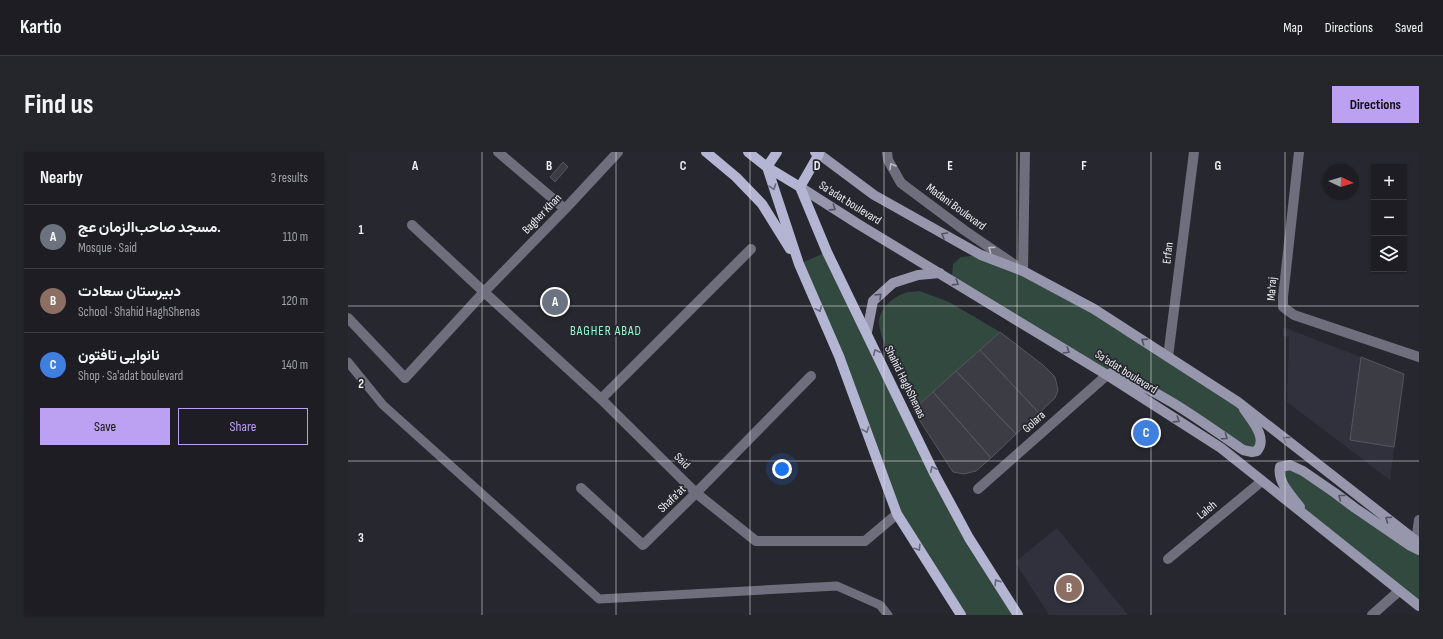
<!DOCTYPE html>
<html lang="en">
<head>
<meta charset="utf-8">
<style>
  :root { --surface:#1d1d23; --page:#25262b; --text:#f1f3f6; --muted:#a0a2a6; --line:#3b3b41; --accent:#bca0f2 }
  body { margin:0; font-family:"Sofia Sans Condensed",Vazirmatn,sans-serif; background:var(--page); color:var(--text) }
  .controls { position:absolute; right:12px; top:12px; display:grid; overflow:hidden; border-radius:0px; box-shadow:0 1px 3px #0004 }
  .controls button { width:36px; height:36px; display:grid; place-items:center; padding:0; border:0; border-bottom:1px solid var(--line); background:var(--surface); color:var(--text); font:20px sans-serif }
  .compass { position:absolute; left:975px; top:12px; width:36px; height:36px; border-radius:50%; background:var(--surface); box-shadow:0 1px 3px #0004; rotate:94deg }
  .you { position:absolute; left:434px; top:317px; width:14px; height:14px; margin:-10px; border:3px solid #fff; border-radius:50%; background:#1a73e8; box-shadow:0 0 0 6px #1a73e833 }
  .badge { display:grid; place-items:center; width:26px; height:26px; border-radius:50%; background:var(--accent); color:#fff; font-size:13px; font-weight:700 }
  .pin { position:absolute; translate:-50% -50%; border:2px solid #fff; box-shadow:0 1px 4px #0006 }
  .list { margin:0; padding:0; list-style:none }
  h2 { display:flex; justify-content:space-between; align-items:center; height:52px; margin:0; padding:0 16px; font-size:17px }
  h2 small { font-size:13px; font-weight:400; color:var(--muted) }
  .list li { display:grid; grid-template-columns:26px 1fr auto; gap:12px; align-items:center; box-sizing:border-box; height:64px; padding:0 16px; border-top:1px solid var(--line) }
  .list b { display:block; font-size:15px; white-space:nowrap }
  .list p { margin:0; font-size:13px; white-space:nowrap; color:var(--muted) }
  .list em { font-size:13px; font-style:normal; color:var(--muted) }
  .actions { display:flex; gap:8px; padding:12px 16px }
  .actions a { flex:1; padding:9px 0; border:1px solid var(--accent); border-radius:0px; text-align:center; font-size:14px; color:var(--accent) }
  .actions .main { background:var(--accent); color:#111 }
  .icon { flex:none; width:22px; height:22px; fill:none; stroke:currentColor; stroke-width:2; stroke-linecap:round; stroke-linejoin:round }
  .map { position:relative; flex:none; width:1071px; height:463px; overflow:hidden; border-radius:0px }
  header { display:flex; align-items:center; gap:24px; box-sizing:border-box; height:56px; padding:0 20px; background:var(--surface); border-bottom:1px solid var(--line) }
  header strong { font-size:19px }
  nav { display:flex; gap:22px; margin-inline-start:auto; font-size:14px }
  .intro { display:flex; align-items:center; justify-content:space-between; box-sizing:border-box; height:96px; padding:0 24px }
  h1 { margin:0; font-size:28px }
  .button { padding:10px 18px; border-radius:0px; background:var(--accent); color:#111; font-size:14px; font-weight:700 }
  main { display:flex; gap:24px; padding:0 24px }
  aside { flex:1; background:var(--surface); border-radius:0px; box-shadow:0 1px 3px #0004 }
  .map>svg:first-child { display:block }
  .built { fill:#31313e }
  .green { fill:#32493f }
  .building { fill:#3c3c44; stroke:#55565e }
  .lines { fill:none; stroke-linecap:round; stroke-linejoin:round }
  .service { stroke:#6e6e7c; stroke-width:9 }
  .minor { stroke:#6e6e7c; stroke-width:10 }
  .tertiary { stroke:#6e6e7c; stroke-width:10 }
  .secondary { stroke:#9696ad; stroke-width:10 }
  .primary { stroke:#b4b5d2; stroke-width:10 }
  .oneway { stroke:#bbbbc3 }
  .oneway2 { stroke:#666778 }
  .oneway3 { stroke:#535361 }
  .grid { fill:none; stroke:#eeeef3; stroke-width:1; stroke-opacity:0.55 }
  .labels { text-anchor:middle; dominant-baseline:central; stroke-width:3.5; stroke-linejoin:round; paint-order:stroke }
  .street-label { font-size:12px; fill:#eeeef3; stroke:#27272f }
  .neighbourhood-label { font-size:13px; letter-spacing:1px; fill:#9ff6d0; stroke:#27272f }
  .grid-label { font-size:13px; text-anchor:middle; font-weight:bold; fill:#eeeef3; stroke:#27272f; stroke-width:3.5; stroke-linejoin:round; paint-order:stroke }
</style>
</head>
<body>
<header>
<strong>Kartio</strong>
<nav><a>Map</a><a>Directions</a><a>Saved</a></nav>
</header>
<div class="intro"><h1>Find us</h1><a class="button">Directions</a></div>
<main>
<aside>
<h2>Nearby<small>3 results</small></h2>
<ul class="list">
<li><span class="badge" style="background:#6b7280">A</span><div><b>مسجد صاحب‌الزمان عج.</b><p>Mosque · Said</p></div><em>110 m</em></li>
<li><span class="badge" style="background:#8d6e63">B</span><div><b>دبیرستان سعادت</b><p>School · Shahid HaghShenas</p></div><em>120 m</em></li>
<li><span class="badge" style="background:#3f7fe0">C</span><div><b>نانوایی تافتون</b><p>Shop · Sa'adat boulevard</p></div><em>140 m</em></li>
</ul>
<div class="actions"><a class="main">Save</a><a>Share</a></div>
</aside>
<div class="map">
<svg width="1071" height="463" viewBox="0 0 1071 463">
  <rect width="100%" height="100%" fill="#27272f"/>
  <!-- built -->
  <path class="built" d="M935 175 1056 222 1042 328 939 250 941 185 935 184Z
    M709 376 780 463H701L667 410Z"/>
  <!-- green -->
  <path class="green" d="M479 100 587 323 670 463H613L549 362 451 112Z
    M633 103 675 119 890 250 914 288 904 300 844 262 744 214 616 136 604 123 605 112 613 105Z
    M572 139 601 150 652 180 565 258C558 240 530 185 531 169 532 156 545 145 557 141 562 139 567 140 572 139Z
    M942 313 1071 398V454L958 364 932 315Z"/>
  <!-- building -->
  <path class="building" d="M215 10 220 15 207 30 202 25Z
    M652 180 695 213 707 225 710 238 707 246 691 261 632 198Z
    M632 198 691 261 668 282 608 219Z
    M1013 205 1056 222 1046 295 1002 288Z
    M608 219 668 282 643 306 585 240Z
    M585 240 643 306 628 319 616 322 605 320 565 258Z"/>
  <g class="lines">
    <!-- service -->
    <path class="service" d="M0 210 35 253 251 447 489 434 532 453 540 463"/>
    <!-- minor -->
    <path class="minor" d="M150 0 217 57
      M951 0 935 145V155L946 163 1071 205
      M64 73 136 140 253 247 348 341 408 389H517L549 362
      M675 119 677 0
      M0 166 57 226 136 140 217 57 270 0
      M820 205 846 0
      M253 247 403 97
      M233 336 295 393 348 341 463 224
      M630 337 759 223
      M1068 389 1071 368
      M820 407 914 329
      M1024 463 1051 439"/>
    <!-- tertiary -->
    <path class="tertiary" d="M539 0 540 8 553 31 616 78 670 115"/>
    <!-- secondary -->
    <path class="secondary" d="M471 2 526 43 633 103 675 119 746 157 890 250 1071 391
      M452 35 510 72 759 223 873 296 1071 454
      M519 180 525 149 545 131 570 123 592 121
      M763 221C812 238 853 269 895 298L904 300 909 299C920 286 904 269 896 257
      M952 355C943 343 929 330 932 315L942 313 955 319 987 341 1007 356 1061 393 1071 398"/>
    <!-- primary -->
    <path class="primary" d="M358 0 388 25 414 52 442 97
      M400 0 419 15 452 35
      M429 0 419 15 451 112 491 204 549 362 613 463
      M467 0 471 2 452 35 479 100 587 323 621 386 670 463"/>
  </g>
  <!-- one-way arrows -->
  <defs><path id="oneway-chevron" d="M-2-3.5L2.5 0L-2 3.5" fill="none" stroke-width="1.6" stroke-linecap="round" stroke-linejoin="round"/></defs>
  <g class="oneway">
    <use href="#oneway-chevron" transform="translate(544 14) rotate(-121)"/>
    <use href="#oneway-chevron" transform="translate(643 97) rotate(-146)"/>
  </g>
  <g class="oneway2">
    <use href="#oneway-chevron" transform="translate(425 35) rotate(72)"/>
    <use href="#oneway-chevron" transform="translate(471 157) rotate(66)"/>
    <use href="#oneway-chevron" transform="translate(528 200) rotate(-116)"/>
    <use href="#oneway-chevron" transform="translate(518 278) rotate(70)"/>
    <use href="#oneway-chevron" transform="translate(585 317) rotate(-116)"/>
    <use href="#oneway-chevron" transform="translate(570 396) rotate(57)"/>
    <use href="#oneway-chevron" transform="translate(649 430) rotate(-123)"/>
  </g>
  <g class="oneway3">
    <use href="#oneway-chevron" transform="translate(485 56) rotate(33)"/>
    <use href="#oneway-chevron" transform="translate(596 83) rotate(-150)"/>
    <use href="#oneway-chevron" transform="translate(608 131) rotate(32)"/>
    <use href="#oneway-chevron" transform="translate(531 144) rotate(-44)"/>
    <use href="#oneway-chevron" transform="translate(796 189) rotate(-147)"/>
    <use href="#oneway-chevron" transform="translate(719 199) rotate(32)"/>
    <use href="#oneway-chevron" transform="translate(829 268) rotate(33)"/>
    <use href="#oneway-chevron" transform="translate(877 285) rotate(35)"/>
    <use href="#oneway-chevron" transform="translate(938 287) rotate(-141)"/>
    <use href="#oneway-chevron" transform="translate(993 345) rotate(-142)"/>
    <use href="#oneway-chevron" transform="translate(1040 367) rotate(-143)"/>
  </g>
  <!-- grid -->
  <path class="grid" d="M134 0V463M268 0V463M402 0V463M536 0V463M669 0V463M803 0V463M937 0V463M0 154H1071M0 309H1071"/>
  <g class="labels">
    <!-- street labels -->
    <g class="street-label">
      <text transform="translate(502 51) rotate(32)">Sa'adat boulevard</text>
      <text transform="translate(608 55) rotate(36)">Madani Boulevard</text>
      <text transform="translate(194 62) rotate(-46)">Bagher Khan</text>
      <text transform="translate(820 101) rotate(-83)">Erfan</text>
      <text transform="translate(924 137) rotate(-86)">Ma'raj</text>
      <text transform="translate(778 220) rotate(32)">Sa'adat boulevard</text>
      <text transform="translate(557 230) rotate(64)">Shahid HaghShenas</text>
      <text transform="translate(686 270) rotate(-42)">Golara</text>
      <text transform="translate(334 309) rotate(45)">Said</text>
      <text transform="translate(324 347) rotate(-44)">Shafa'at</text>
      <text transform="translate(859 358) rotate(-40)">Laleh</text>
    </g>
    <!-- neighbourhood labels -->
    <g class="neighbourhood-label">
      <text x="258" y="179">BAGHER ABAD</text>
    </g>
  </g>
  <g class="grid-label">
    <text x="67" y="18">A</text>
    <text x="201" y="18">B</text>
    <text x="335" y="18">C</text>
    <text x="469" y="18">D</text>
    <text x="602" y="18">E</text>
    <text x="736" y="18">F</text>
    <text x="870" y="18">G</text>
    <text x="13" y="82">1</text>
    <text x="13" y="236">2</text>
    <text x="13" y="390">3</text>
  </g>
</svg>
<div class="controls">
<button>+</button>
<button>−</button>
<button><svg class="icon" aria-label="layers" viewBox="0 0 24 24"><path d="M12 4l9 5-9 5-9-5zM3 14l9 5 9-5"/></svg></button>
</div>
<svg class="compass" viewBox="-18 -18 36 36"><path d="M0-13l5 13h-10z" fill="#e53935"/><path d="M0 13l5-13h-10z" fill="#a0a2a6"/></svg>
<div class="you"></div>
<div class="pin badge" style="left:207px;top:150px;background:#6b7280">A</div>
<div class="pin badge" style="left:721px;top:436px;background:#8d6e63">B</div>
<div class="pin badge" style="left:798px;top:281px;background:#3f7fe0">C</div>
</div>
</main>
</body>
</html>
